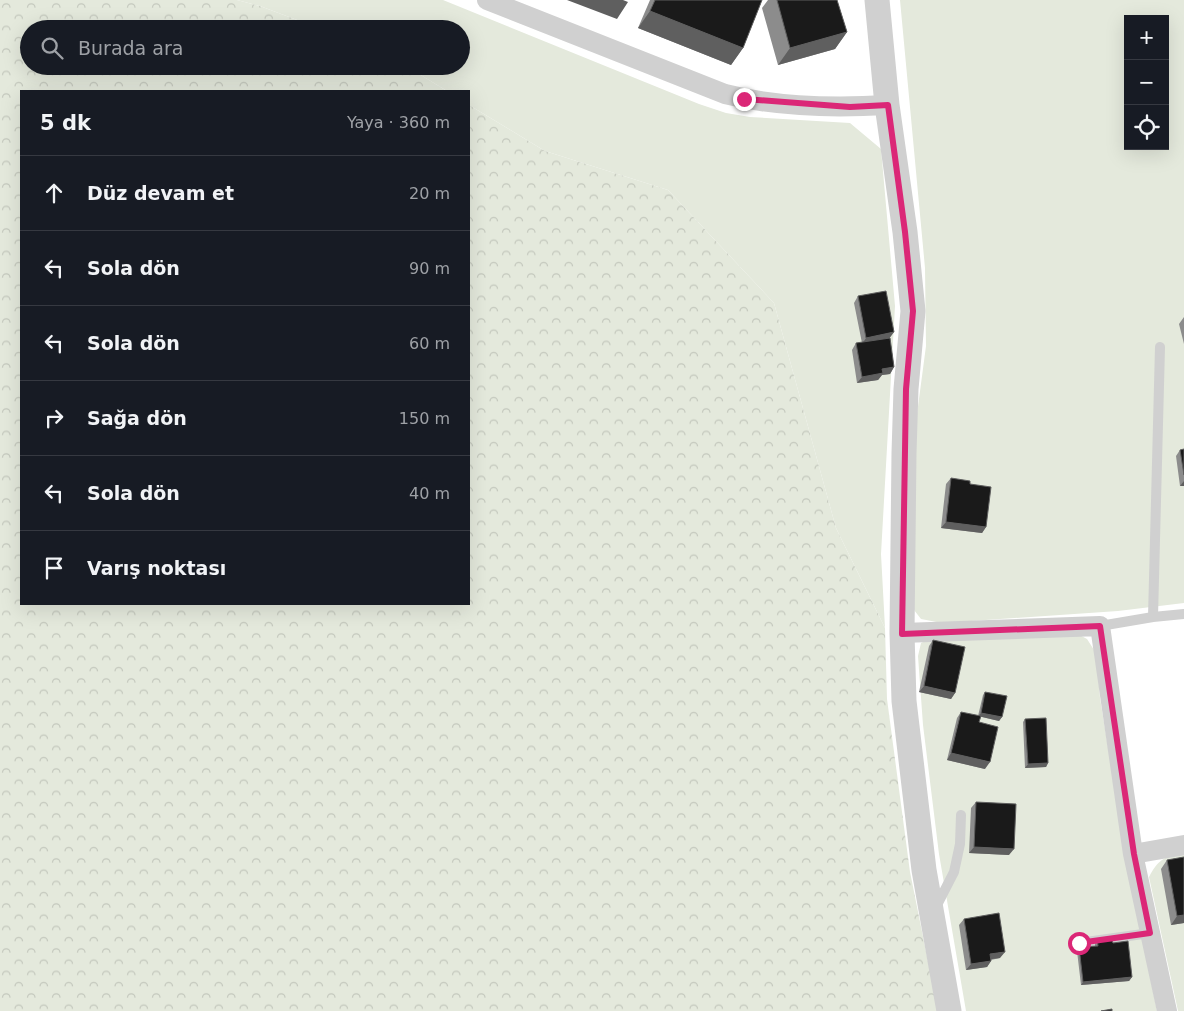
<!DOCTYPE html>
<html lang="tr">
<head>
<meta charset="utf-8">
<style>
  :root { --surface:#171b24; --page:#242831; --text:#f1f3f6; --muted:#9ea1a6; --line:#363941 }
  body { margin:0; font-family:"DejaVu Sans",sans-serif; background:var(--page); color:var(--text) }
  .controls { position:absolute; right:15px; top:15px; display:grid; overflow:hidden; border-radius:0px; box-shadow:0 5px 20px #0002 }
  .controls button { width:45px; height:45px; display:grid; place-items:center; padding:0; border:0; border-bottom:1px solid var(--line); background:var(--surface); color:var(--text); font:25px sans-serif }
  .stop { position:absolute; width:15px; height:15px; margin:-11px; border:4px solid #db2777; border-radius:50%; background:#fff }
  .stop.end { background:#db2777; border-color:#fff; box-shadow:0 1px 5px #0008 }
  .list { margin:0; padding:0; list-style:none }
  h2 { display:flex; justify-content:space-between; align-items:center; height:65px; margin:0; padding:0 20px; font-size:21px }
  h2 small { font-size:16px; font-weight:400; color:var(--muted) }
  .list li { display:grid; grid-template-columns:32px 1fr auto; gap:15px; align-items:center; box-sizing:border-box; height:75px; padding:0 20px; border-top:1px solid var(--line) }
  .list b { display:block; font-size:19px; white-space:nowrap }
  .list em { font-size:16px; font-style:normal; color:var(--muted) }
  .icon { flex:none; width:28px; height:28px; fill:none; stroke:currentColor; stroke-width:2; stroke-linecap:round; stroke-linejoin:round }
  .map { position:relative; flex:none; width:1184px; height:1011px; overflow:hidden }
  .search { position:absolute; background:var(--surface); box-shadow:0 5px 20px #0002; left:20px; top:20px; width:450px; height:55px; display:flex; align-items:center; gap:12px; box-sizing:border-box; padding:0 18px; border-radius:28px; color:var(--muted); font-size:19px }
  .panel { position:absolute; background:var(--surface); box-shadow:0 5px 20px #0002; left:20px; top:90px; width:450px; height:515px; border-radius:0px }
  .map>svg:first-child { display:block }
  .green { fill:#e4e9dc; fill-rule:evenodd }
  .forest { fill:url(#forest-crowns) }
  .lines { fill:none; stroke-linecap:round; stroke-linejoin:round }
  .service { stroke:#d0d0d0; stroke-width:10 }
  .minor { stroke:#d0d0d0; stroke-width:20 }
  .tertiary { stroke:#d0d0d0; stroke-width:25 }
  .wall { fill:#8c8c8c }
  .shaded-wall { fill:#5f5f5f }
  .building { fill:#1a1a1a; stroke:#5f5f5f }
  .route { stroke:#db2777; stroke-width:6 }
</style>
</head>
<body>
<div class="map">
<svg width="1184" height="1011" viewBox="0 0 1184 1011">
  <defs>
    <pattern id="forest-crowns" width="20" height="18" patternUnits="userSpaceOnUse" patternTransform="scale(1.25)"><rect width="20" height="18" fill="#e4e9dc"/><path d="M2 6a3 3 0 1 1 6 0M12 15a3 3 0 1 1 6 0" fill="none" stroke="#c4c8bd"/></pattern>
  </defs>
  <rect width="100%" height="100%" fill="#fff"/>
  <!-- green -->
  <path class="green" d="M237 0H443L699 104 726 113 750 117 850 123 881 149 895 306 881 554 885 628 836 528 774 303 668 190 545 151 469 105V91H447L406 66H461V29H321L260 6Z
    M900 0H1184V603L1118 611 942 623 921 619 914 610 915 429 926 346 925 268ZM1128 19H1165V146H1128Z
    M1074 632 1087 639 1096 653 1100 698 1126 858 1157 1011H966L939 854 923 725 918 656 921 643 931 638Z
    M1184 853V1011H1178L1149 877C1158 860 1164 856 1184 853Z"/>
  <!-- forest -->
  <path class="forest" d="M0 0H237L260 6 321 29H29V66H406L447 91H21V604H469V105L545 151 668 190 774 303 836 528 885 628 887 699 910 872 938 1011H0Z"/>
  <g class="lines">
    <!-- service -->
    <path class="service" d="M1153 617 1160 347
      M1100 626 1153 617 1184 614
      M935 909 954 872 960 844 961 815
      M1079 943 1150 933"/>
    <!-- minor -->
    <path class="minor" d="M487 0 725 94C776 107 835 108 887 105
      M902 633 1100 626 1133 854 1167 1011
      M1133 854 1184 845"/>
    <!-- tertiary -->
    <path class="tertiary" d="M877 0 887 105 905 232 913 311 906 389 904 453 902 633 904 701 924 870 949 1011"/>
  </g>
  <!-- wall -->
  <path class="wall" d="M650 0H762L743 48 731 65 638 28Z
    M768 0H837L847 32 835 49 778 65 762 8Z
    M858 296 890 338 894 367 890 374 882 375 878 380 857 383 852 350 856 343H862L854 303Z
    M1184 317V344L1179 324Z
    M1184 449V486H1180L1176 456 1180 450Z
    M951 478 970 484 986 527 982 533 941 528 946 484Z
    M933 640 955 693 951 699 919 692 929 646Z
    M985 692 1002 717 999 721 978 716 983 695Z
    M961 712 985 769 947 760 957 718Z
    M1025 719 1048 763 1046 767 1025 768 1023 722Z
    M976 802 1009 855 969 853 971 808Z
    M1184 857V923L1171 925 1161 869 1167 860Z
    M964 919 1000 958 991 960V961L987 967 966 970 959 925Z
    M1097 939 1113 943 1132 977 1129 981 1081 985 1077 951 1079 947 1095 946V943Z"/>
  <!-- shaded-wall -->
  <path class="shaded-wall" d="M567 0H623L628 2 617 19Z
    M650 11 743 48 731 65 638 28Z
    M847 32 835 49 778 65 790 48Z
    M894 332 889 339 862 344 866 338Z
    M894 367 890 374 882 375 878 380 857 383 862 377 882 369Z
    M1184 481V486H1180Z
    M946 522 986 527 982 533 941 528Z
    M924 686 955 693 951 699 919 692Z
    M981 713 1002 717 999 721 978 716Z
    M951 753 990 762 985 769 947 760Z
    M1048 763 1046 767 1025 768 1028 764Z
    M974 847 1014 849 1009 855 969 853Z
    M1184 915V923L1171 925 1177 916Z
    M1005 952 1000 958 985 960 990 954Z
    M991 961 987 967 966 970 971 964Z
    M1132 977 1129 981 1081 985 1083 982Z"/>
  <!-- building -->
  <path class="building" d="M655 0H762L743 48 650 11Z
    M777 0H837L847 32 790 48Z
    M886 291 894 332 866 338 858 296Z
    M890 338 894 367 882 369 883 373 862 377 856 343Z
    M1184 449V475L1180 450Z
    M951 478 970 481V484L991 487 986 527 946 522Z
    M933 640 965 647 955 693 924 686Z
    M985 692 1007 696 1002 717 981 713Z
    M961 712 981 716 979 722 998 727 990 762 951 753Z
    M1046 718 1048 763 1028 764 1025 719Z
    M976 802 1016 804 1014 849 974 847Z
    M1184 857V915L1177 916 1167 860Z
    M999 913 1005 952 990 954 991 961 971 964 964 919Z
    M1111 938 1113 943 1128 941 1132 977 1083 982 1079 947 1098 946 1097 939Z
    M1112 1009V1011H1101Z"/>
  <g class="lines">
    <!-- route -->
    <path class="route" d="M744 99 850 107 888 105 905 232 913 311 906 389 902 634 1100 626 1134 854 1150 933 1079 943"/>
  </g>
</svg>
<div class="controls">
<button>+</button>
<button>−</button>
<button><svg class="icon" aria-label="locate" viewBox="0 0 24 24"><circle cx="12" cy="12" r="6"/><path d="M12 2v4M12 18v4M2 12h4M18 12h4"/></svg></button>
</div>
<div class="stop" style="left:1079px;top:943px"></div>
<div class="stop end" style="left:744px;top:99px"></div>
<div class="search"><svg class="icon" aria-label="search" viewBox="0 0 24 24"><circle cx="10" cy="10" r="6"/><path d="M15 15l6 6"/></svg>Burada ara</div>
<section class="panel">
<h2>5 dk<small>Yaya · 360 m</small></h2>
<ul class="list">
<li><svg class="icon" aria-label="ahead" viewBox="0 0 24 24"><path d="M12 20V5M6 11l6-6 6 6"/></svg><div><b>Düz devam et</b></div><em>20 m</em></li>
<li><svg class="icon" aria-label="left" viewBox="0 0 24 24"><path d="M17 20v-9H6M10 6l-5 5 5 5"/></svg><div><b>Sola dön</b></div><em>90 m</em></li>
<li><svg class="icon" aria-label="left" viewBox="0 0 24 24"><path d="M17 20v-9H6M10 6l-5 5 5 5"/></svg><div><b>Sola dön</b></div><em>60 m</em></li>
<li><svg class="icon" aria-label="right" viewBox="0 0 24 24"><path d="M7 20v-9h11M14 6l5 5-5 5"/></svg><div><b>Sağa dön</b></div><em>150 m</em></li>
<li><svg class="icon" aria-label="left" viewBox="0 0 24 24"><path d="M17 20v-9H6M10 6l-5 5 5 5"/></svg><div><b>Sola dön</b></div><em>40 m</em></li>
<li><svg class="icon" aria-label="arrive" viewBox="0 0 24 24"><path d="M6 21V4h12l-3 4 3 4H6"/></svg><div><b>Varış noktası</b></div></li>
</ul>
</section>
</div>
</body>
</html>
